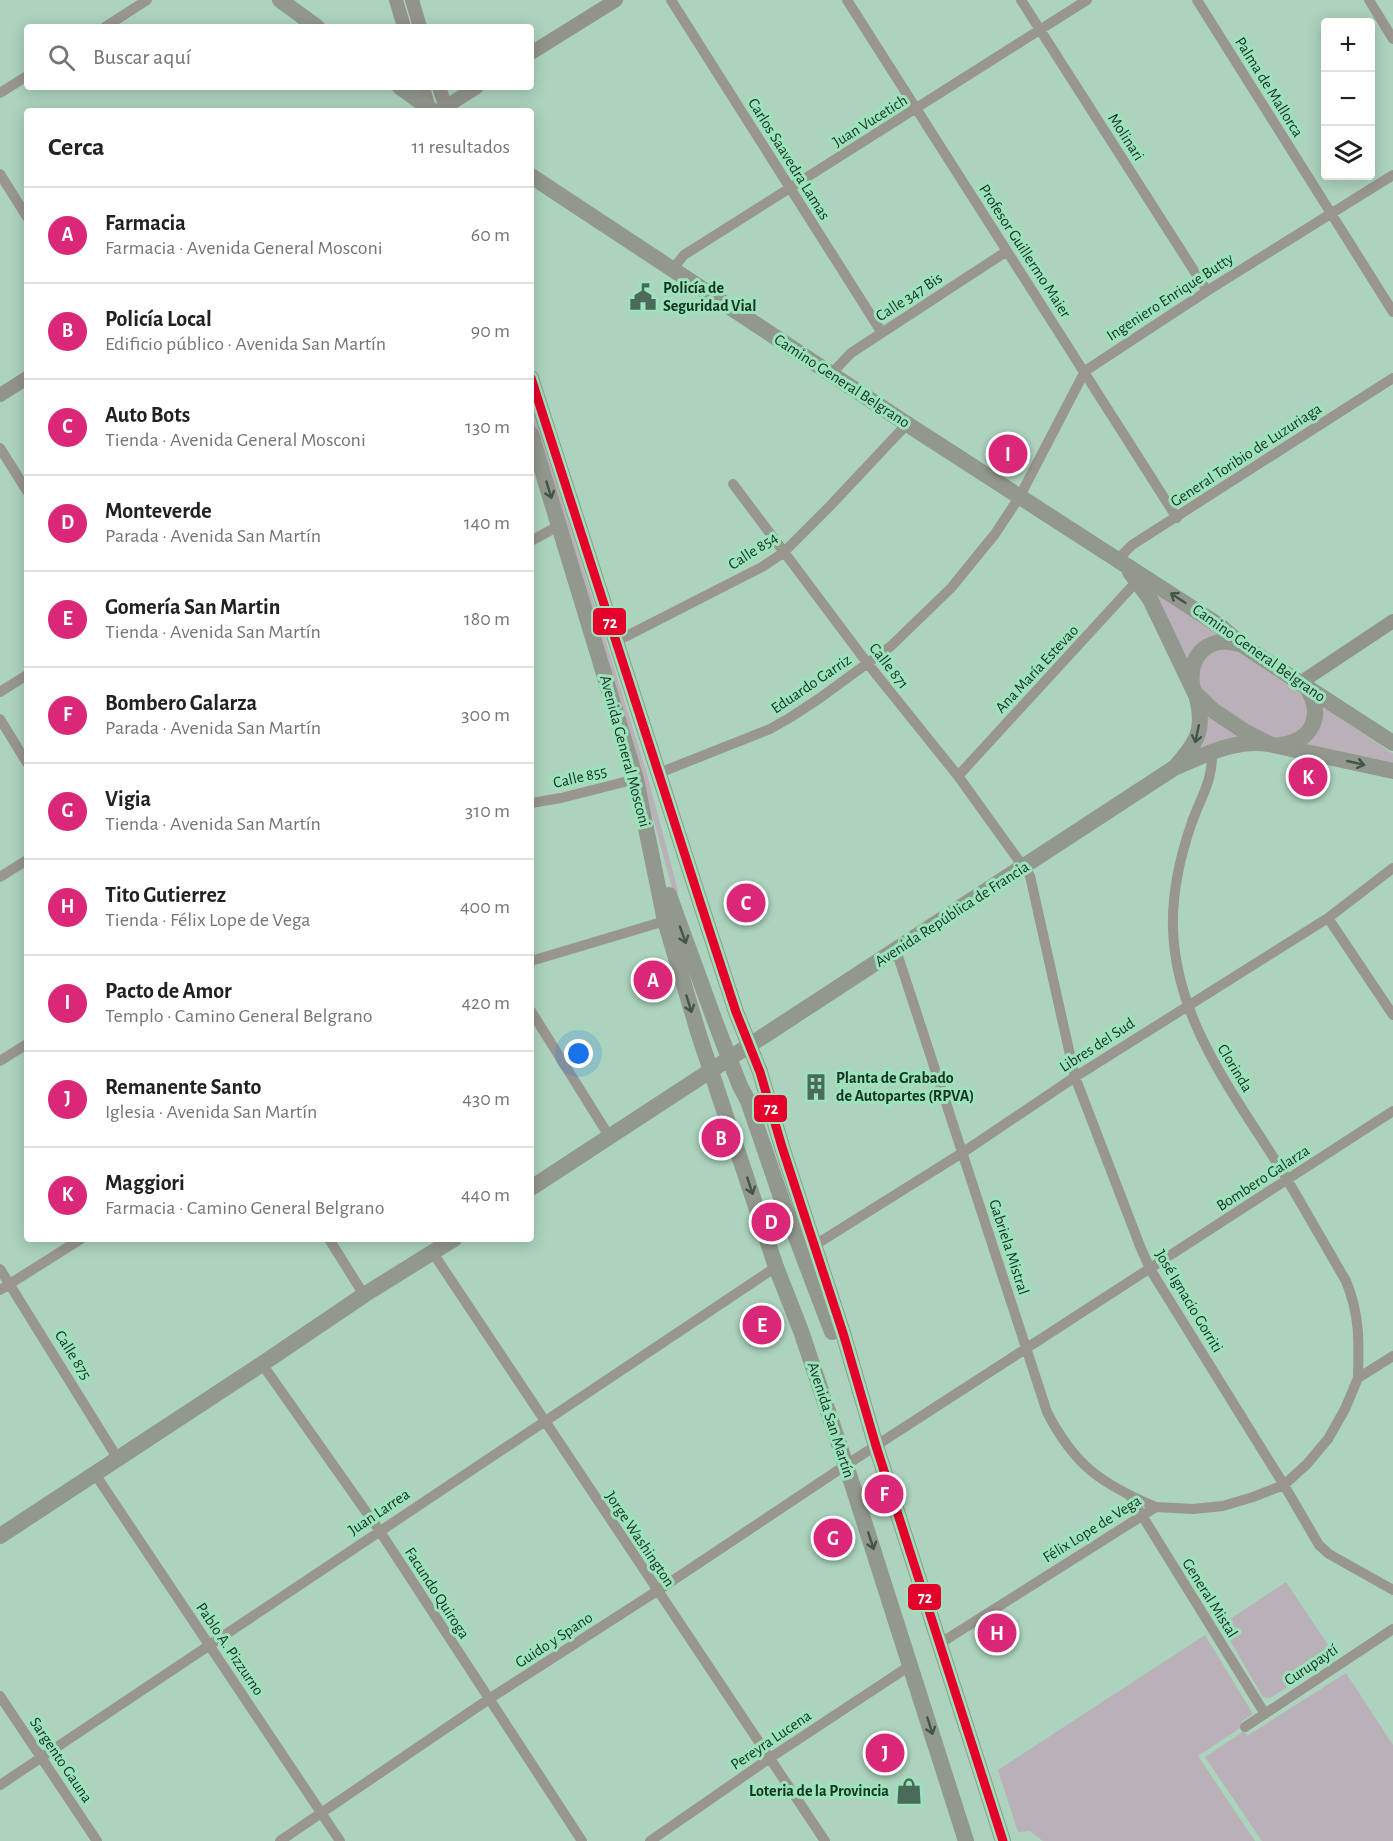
<!DOCTYPE html>
<html lang="es">
<head>
<meta charset="utf-8">
<style>
  :root { --surface:#fff; --page:#f6f6f6; --text:#202124; --muted:#757577; --line:#e0e0e0; --accent:#db2777 }
  body { margin:0; font-family:"Alegreya Sans",sans-serif; background:var(--page); color:var(--text) }
  .controls { position:absolute; right:18px; top:18px; display:grid; overflow:hidden; border-radius:6px; box-shadow:0 3px 15px #0003 }
  .controls button { width:54px; height:54px; display:grid; place-items:center; padding:0; border:0; border-bottom:2px solid var(--line); background:var(--surface); color:var(--text); font:30px sans-serif }
  .you { position:absolute; left:579px; top:1054px; width:21px; height:21px; margin:-15px; border:4px solid #fff; border-radius:50%; background:#1a73e8; box-shadow:0 0 0 9px #1a73e833 }
  .badge { display:grid; place-items:center; width:39px; height:39px; border-radius:50%; background:var(--accent); color:#fff; font-size:20px; font-weight:700 }
  .pin { position:absolute; translate:-50% -50%; border:3px solid #fff; box-shadow:0 2px 6px #0006 }
  .list { margin:0; padding:0; list-style:none }
  h2 { display:flex; justify-content:space-between; align-items:center; height:78px; margin:0; padding:0 24px; font-size:26px }
  h2 small { font-size:20px; font-weight:400; color:var(--muted) }
  .list li { display:grid; grid-template-columns:39px 1fr auto; gap:18px; align-items:center; box-sizing:border-box; height:96px; padding:0 24px; border-top:2px solid var(--line) }
  .list b { display:block; font-size:22px; white-space:nowrap }
  .list p { margin:0; font-size:20px; white-space:nowrap; color:var(--muted) }
  .list em { font-size:20px; font-style:normal; color:var(--muted) }
  .icon { flex:none; width:33px; height:33px; fill:none; stroke:currentColor; stroke-width:2; stroke-linecap:round; stroke-linejoin:round }
  .map { position:relative; flex:none; width:1393px; height:1841px; overflow:hidden }
  .search { position:absolute; background:var(--surface); box-shadow:0 3px 15px #0003; left:24px; top:24px; width:510px; height:66px; display:flex; align-items:center; gap:15px; box-sizing:border-box; padding:0 21px; border-radius:6px; color:var(--muted); font-size:22px }
  .panel { position:absolute; background:var(--surface); box-shadow:0 3px 15px #0003; left:24px; top:108px; width:510px; height:1134px; border-radius:6px }
  .map>svg:first-child { display:block }
  .green { fill:#b9b0b8 }
  .lines { fill:none; stroke-linecap:round; stroke-linejoin:round }
  .street { stroke:#98968f; stroke-width:10 }
  .secondary { stroke:#92948b; stroke-width:14 }
  .primary { stroke:#92988d; stroke-width:16 }
  .bus-1-casing { stroke:#9ce3bb; stroke-width:14 }
  .bus-1 { stroke:#e4002b; stroke-width:9 }
  .oneway { stroke:#415649 }
  .labels { text-anchor:middle; dominant-baseline:central; stroke-width:6; stroke-linejoin:round; paint-order:stroke }
  .street-label { font-size:16px; fill:#163324; stroke:#9ce3bb }
  .poi-label { font-size:16px; font-weight:bold; fill:#163324; stroke:#9ce3bb; text-anchor:start }
  .line-badge { stroke:#9ce3bb; stroke-width:2 }
  .badge-label { font-size:16px; text-anchor:middle; font-weight:bold; fill:#fff }
</style>
</head>
<body>
<div class="map">
<svg width="1393" height="1841" viewBox="0 0 1393 1841">
  <rect width="100%" height="100%" fill="#acd3bd"/>
  <!-- green -->
  <path class="green" d="M531 400 647 774 678 891 677 897 674 896 643 780 583 582 531 421Z
    M1160 595 1220 634 1190 662 1158 601 1157 596Z
    M1232 649 1303 693 1308 700 1307 725 1284 740 1251 730 1203 692 1196 681 1199 662 1214 651Z
    M1321 705 1393 754V765L1299 745Z
    M1204 709 1250 739 1188 758Z
    M1286 1582 1336 1657 1270 1698 1263 1697 1221 1625Z
    M1205 1635 1253 1714 1241 1722 1243 1726 1198 1756 1255 1841H1043L1030 1831 1018 1832 998 1770Z
    M1346 1673 1393 1745V1841H1262L1205 1757 1244 1731 1247 1736Z"/>
  <g class="lines">
    <!-- street -->
    <path class="street" d="M671 0 882 333
      M847 0 1177 518
      M1021 0 1207 291
      M1197 0 1393 312
      M1369 0 1393 39
      M105 27 147 0
      M0 93 27 76
      M0 174 27 217
      M672 270 684 255 1087 0
      M831 374 851 353 1007 251
      M0 448 27 491
      M733 484 868 664 958 776 1030 876 1075 1077 1140 1246 1150 1269 1284 1485 1319 1545 1329 1554 1393 1590
      M531 541 560 525
      M1117 560 1132 545 1393 378
      M615 642 762 567 783 553 830 506 907 424
      M0 692 27 675
      M0 719 27 763
      M1212 752C1213 782 1200 798 1191 825 1180 857 1172 895 1173 929 1176 1019 1231 1090 1277 1163 1301 1202 1323 1242 1346 1281 1360 1315 1359 1342 1358 1378
      M659 773 770 729 791 717 820 698 891 646 951 588 995 534 1020 496 1085 371 1207 291 1393 175
      M958 776 1137 581
      M531 803 561 798 636 779
      M0 877 27 860
      M1328 918 1393 1015
      M896 950 1047 1412C1074 1465 1101 1484 1156 1507
      M531 961 665 921
      M531 1011 609 1136
      M0 1061 27 1044
      M329 1239 364 1295
      M815 1245 962 1153 1075 1077 1328 918 1393 868
      M433 1253 825 1841
      M0 1269 118 1459
      M0 1290 81 1239
      M262 1364 379 1530 582 1841
      M95 1474 340 1841
      M1130 1496 1265 1714
      M939 1644 1156 1507 1193 1509 1223 1506 1253 1497 1284 1485 1307 1464 1328 1439 1345 1409 1358 1378 1393 1356
      M0 1696 97 1841
      M1245 1727 1393 1629
      M0 1785 776 1267
      M280 1841 489 1699 657 1591 846 1465 1393 1111
      M650 1841 770 1758 911 1665"/>
    <!-- secondary -->
    <path class="secondary" d="M396 0 404 27
      M412 0 420 27
      M531 53 616 0
      M423 87 429 109
      M439 87 447 111
      M439 111 477 87
      M0 395 27 378
      M1300 683 1393 621"/>
    <!-- primary -->
    <path class="primary" d="M280 0 317 27
      M400 87 433 111
      M531 176 907 424 1220 626 1242 645 1393 743
      M531 378 703 911 736 1012 760 1072 782 1147 843 1333 876 1446 1003 1841
      M531 434 636 779 665 921 699 1035 776 1267 801 1331 846 1465 966 1841
      M1130 572 1150 599 1195 693 1214 711 1244 731 1269 744 1393 771
      M1192 685C1188 653 1211 634 1242 645
      M1280 745C1313 741 1324 715 1307 688
      M1177 765C1199 740 1205 728 1196 694
      M669 895 716 1024 740 1086 748 1101 783 1203 832 1332
      M531 1188 1174 768C1205 755 1234 739 1269 744
      M0 1536 262 1364 364 1295 454 1239"/>
    <defs>
      <path id="bus-1" d="M531 378 703 911 736 1012 760 1072 782 1147 843 1333 876 1446 1003 1841"/>
    </defs>
    <!-- bus-1 casing -->
    <use href="#bus-1" class="bus-1-casing"/>
    <!-- bus-1 -->
    <use href="#bus-1" class="bus-1"/>
  </g>
  <!-- one-way arrows -->
  <defs><path id="oneway-shaft" d="M-6 0H5M1.5-3L5.5 0L1.5 3" fill="none" stroke-width="1.6" stroke-linecap="round" stroke-linejoin="round" transform="scale(1.5)"/></defs>
  <g class="oneway">
    <use href="#oneway-shaft" transform="translate(549 490) rotate(73)"/>
    <use href="#oneway-shaft" transform="translate(1178 598) rotate(-147)"/>
    <use href="#oneway-shaft" transform="translate(1197 734) rotate(102)"/>
    <use href="#oneway-shaft" transform="translate(1356 763) rotate(13)"/>
    <use href="#oneway-shaft" transform="translate(683 935) rotate(70)"/>
    <use href="#oneway-shaft" transform="translate(689 1004) rotate(73)"/>
    <use href="#oneway-shaft" transform="translate(750 1186) rotate(72)"/>
    <use href="#oneway-shaft" transform="translate(871 1541) rotate(72)"/>
    <use href="#oneway-shaft" transform="translate(930 1726) rotate(73)"/>
  </g>
  <!-- icons -->
  <defs>
    <symbol id="civic-bare" viewBox="-9 -9 18 18"><path d="M-.6-6.5H3V-4.5H.6V-3L4-1V1h2V6H-6V1h2V-1L-.6-3ZM-1.2 2.5V6h2.4V2.5Z" fill="#4a6b5a" stroke="#9ce3bb" stroke-width="2.5" paint-order="stroke"/></symbol>
    <symbol id="building-bare" viewBox="-9 -9 18 18"><path d="M-4-6H4V6H1V3H-1V6H-4ZM-2.5-4.3h1.7v1.8h-1.7ZM.8-4.3h1.7v1.8H.8ZM-2.5-1h1.7V.8h-1.7ZM.8-1h1.7V.8H.8Z" fill="#4a6b5a" stroke="#9ce3bb" stroke-width="2.5" paint-order="stroke"/></symbol>
    <symbol id="shop-bare" viewBox="-9 -9 18 18"><path d="M-5-2.5h2.3a2.7 3.5 0 0 1 5.4 0H5L5.5 6h-11ZM-1.5-2.5h3a1.5 2.3 0 0 0-3 0Z" fill="#4a6b5a" stroke="#9ce3bb" stroke-width="2.5" paint-order="stroke"/></symbol>
  </defs>
  <g fill-rule="evenodd">
    <use href="#civic-bare" x="624" y="278" width="38" height="38"/>
    <use href="#building-bare" x="797" y="1068" width="38" height="38"/>
    <use href="#shop-bare" x="890" y="1772" width="38" height="38"/>
  </g>
  <g class="labels">
    <!-- street labels -->
    <g class="street-label">
      <text transform="translate(1269 87) rotate(58)">Palma de Mallorca</text>
      <text transform="translate(870 121) rotate(-32)">Juan Vucetich</text>
      <text transform="translate(1126 137) rotate(57)">Molinari</text>
      <text transform="translate(789 159) rotate(58)">Carlos Saavedra Lamas</text>
      <text transform="translate(1025 251) rotate(57)">Profesor Guillermo Maier</text>
      <text transform="translate(909 297) rotate(-33)">Calle 347 Bis</text>
      <text transform="translate(1170 297) rotate(-33)">Ingeniero Enrique Butty</text>
      <text transform="translate(842 381) rotate(33)">Camino General Belgrano</text>
      <text transform="translate(1246 455) rotate(-33)">General Toribio de Luzuriaga</text>
      <text transform="translate(753 551) rotate(-33)">Calle 854</text>
      <text transform="translate(1259 653) rotate(35)">Camino General Belgrano</text>
      <text transform="translate(889 666) rotate(52)">Calle 871</text>
      <text transform="translate(1037 669) rotate(-47)">Ana María Estevao</text>
      <text transform="translate(811 684) rotate(-34)">Eduardo Garriz</text>
      <text transform="translate(625 751) rotate(75)">Avenida General Mosconi</text>
      <text transform="translate(580 777) rotate(-13)">Calle 855</text>
      <text transform="translate(952 914) rotate(-33)">Avenida República de Francia</text>
      <text transform="translate(1097 1045) rotate(-33)">Libres del Sud</text>
      <text transform="translate(1235 1068) rotate(59)">Clorinda</text>
      <text transform="translate(1263 1178) rotate(-33)">Bombero Galarza</text>
      <text transform="translate(1009 1247) rotate(72)">Gabriela Mistral</text>
      <text transform="translate(1189 1301) rotate(59)">José Ignacio Gorriti</text>
      <text transform="translate(73 1355) rotate(58)">Calle 875</text>
      <text transform="translate(831 1420) rotate(72)">Avenida San Martín</text>
      <text transform="translate(379 1512) rotate(-34)">Juan Larrea</text>
      <text transform="translate(1092 1529) rotate(-32)">Félix Lope de Vega</text>
      <text transform="translate(640 1539) rotate(56)">Jorge Washington</text>
      <text transform="translate(437 1593) rotate(57)">Facundo Quiroga</text>
      <text transform="translate(1210 1598) rotate(58)">General Mistal</text>
      <text transform="translate(554 1640) rotate(-33)">Guido y Spano</text>
      <text transform="translate(230 1649) rotate(56)">Pablo A. Pizzurno</text>
      <text transform="translate(1311 1665) rotate(-34)">Curupaytí</text>
      <text transform="translate(771 1740) rotate(-34)">Pereyra Lucena</text>
      <text transform="translate(61 1760) rotate(56)">Sargento Gauna</text>
    </g>
    <!-- poi labels -->
    <g class="poi-label">
      <text x="663" y="288">Policía de<tspan x="663" dy="18">Seguridad Vial</tspan></text>
      <text x="836" y="1078">Planta de Grabado<tspan x="836" dy="18">de Autopartes (RPVA)</tspan></text>
      <text x="889" y="1791" text-anchor="end">Loteria de la Provincia</text>
    </g>
  </g>
  <g class="line-badge">
    <rect x="592" y="607" width="35" height="29" rx="6" fill="#e4002b"/>
    <rect x="753" y="1094" width="35" height="29" rx="6" fill="#e4002b"/>
    <rect x="907" y="1583" width="35" height="28" rx="6" fill="#e4002b"/>
  </g>
  <g class="badge-label">
    <text x="610" y="628">72</text>
    <text x="771" y="1114">72</text>
    <text x="925" y="1603">72</text>
  </g>
</svg>
<div class="controls">
<button>+</button>
<button>−</button>
<button><svg class="icon" aria-label="layers" viewBox="0 0 24 24"><path d="M12 4l9 5-9 5-9-5zM3 14l9 5 9-5"/></svg></button>
</div>
<div class="you"></div>
<div class="pin badge" style="left:653px;top:980px">A</div>
<div class="pin badge" style="left:721px;top:1138px">B</div>
<div class="pin badge" style="left:746px;top:903px">C</div>
<div class="pin badge" style="left:771px;top:1222px">D</div>
<div class="pin badge" style="left:762px;top:1325px">E</div>
<div class="pin badge" style="left:884px;top:1494px">F</div>
<div class="pin badge" style="left:833px;top:1538px">G</div>
<div class="pin badge" style="left:997px;top:1633px">H</div>
<div class="pin badge" style="left:1008px;top:454px">I</div>
<div class="pin badge" style="left:885px;top:1753px">J</div>
<div class="pin badge" style="left:1308px;top:777px">K</div>
<div class="search"><svg class="icon" aria-label="search" viewBox="0 0 24 24"><circle cx="10" cy="10" r="6"/><path d="M15 15l6 6"/></svg>Buscar aquí</div>
<section class="panel">
<h2>Cerca<small>11 resultados</small></h2>
<ul class="list">
<li><span class="badge">A</span><div><b>Farmacia</b><p>Farmacia · Avenida General Mosconi</p></div><em>60 m</em></li>
<li><span class="badge">B</span><div><b>Policía Local</b><p>Edificio público · Avenida San Martín</p></div><em>90 m</em></li>
<li><span class="badge">C</span><div><b>Auto Bots</b><p>Tienda · Avenida General Mosconi</p></div><em>130 m</em></li>
<li><span class="badge">D</span><div><b>Monteverde</b><p>Parada · Avenida San Martín</p></div><em>140 m</em></li>
<li><span class="badge">E</span><div><b>Gomería San Martin</b><p>Tienda · Avenida San Martín</p></div><em>180 m</em></li>
<li><span class="badge">F</span><div><b>Bombero Galarza</b><p>Parada · Avenida San Martín</p></div><em>300 m</em></li>
<li><span class="badge">G</span><div><b>Vigia</b><p>Tienda · Avenida San Martín</p></div><em>310 m</em></li>
<li><span class="badge">H</span><div><b>Tito Gutierrez</b><p>Tienda · Félix Lope de Vega</p></div><em>400 m</em></li>
<li><span class="badge">I</span><div><b>Pacto de Amor</b><p>Templo · Camino General Belgrano</p></div><em>420 m</em></li>
<li><span class="badge">J</span><div><b>Remanente Santo</b><p>Iglesia · Avenida San Martín</p></div><em>430 m</em></li>
<li><span class="badge">K</span><div><b>Maggiori</b><p>Farmacia · Camino General Belgrano</p></div><em>440 m</em></li>
</ul>
</section>
</div>
</body>
</html>
